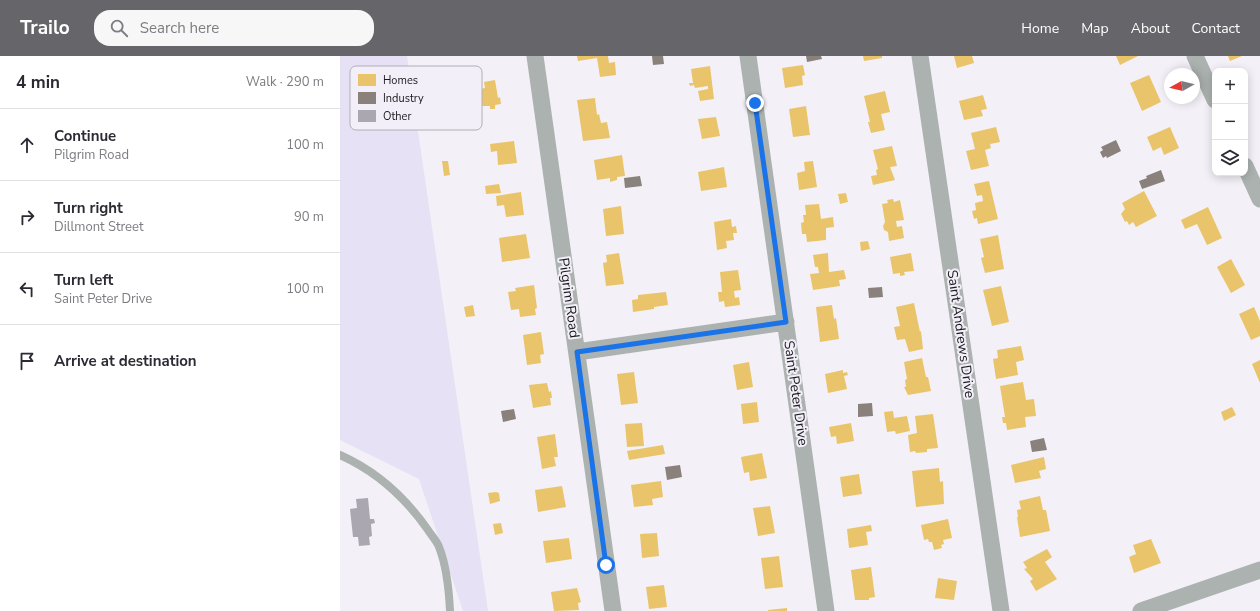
<!DOCTYPE html>
<html lang="en">
<head>
<meta charset="utf-8">
<style>
  :root { --surface:#fff; --page:#f7f7f7; --text:#2b2b33; --muted:#7c7c81; --line:#e1e1e2; --accent:#666569 }
  body { margin:0; font-family:"Nunito Sans",sans-serif; background:var(--page); color:var(--text) }
  .controls { position:absolute; right:12px; top:12px; display:grid; overflow:hidden; border-radius:8px; box-shadow:0 2px 10px #0003 }
  .controls button { width:36px; height:36px; display:grid; place-items:center; padding:0; border:0; border-bottom:1px solid var(--line); background:var(--surface); color:var(--text); font:20px sans-serif }
  .compass { position:absolute; left:824px; top:12px; width:36px; height:36px; border-radius:50%; background:var(--surface); box-shadow:0 2px 10px #0003; rotate:262deg }
  .stop { position:absolute; width:12px; height:12px; margin:-9px; border:3px solid #1a73e8; border-radius:50%; background:#fff }
  .stop.end { background:#1a73e8; border-color:#fff; box-shadow:0 1px 4px #0008 }
  .list { margin:0; padding:0; list-style:none }
  h2 { display:flex; justify-content:space-between; align-items:center; height:52px; margin:0; padding:0 16px; font-size:17px }
  h2 small { font-size:13px; font-weight:400; color:var(--muted) }
  .list li { display:grid; grid-template-columns:26px 1fr auto; gap:12px; align-items:center; box-sizing:border-box; height:72px; padding:0 16px; border-top:1px solid var(--line) }
  .list b { display:block; font-size:15px; white-space:nowrap }
  .list p { margin:0; font-size:13px; white-space:nowrap; color:var(--muted) }
  .list em { font-size:13px; font-style:normal; color:var(--muted) }
  .icon { flex:none; width:22px; height:22px; fill:none; stroke:currentColor; stroke-width:2; stroke-linecap:round; stroke-linejoin:round }
  .map { position:relative; flex:none; width:920px; height:555px; overflow:hidden }
  header { display:flex; align-items:center; gap:24px; box-sizing:border-box; height:56px; padding:0 20px; background:var(--accent); color:#fff }
  header strong { font-size:19px }
  nav { display:flex; gap:22px; margin-inline-start:auto; font-size:14px }
  .search { width:280px; height:36px; background:var(--page); display:flex; align-items:center; gap:10px; box-sizing:border-box; padding:0 14px; border-radius:16px; color:var(--muted); font-size:15px }
  main { display:flex }
  aside { flex:1; background:var(--surface) }
  .map>svg:first-child { display:block }
  .green { fill:#e6e1f4 }
  .homes { fill:#e9c46a }
  .industry { fill:#8a817c }
  .building { fill:#aaa7b1 }
  .lines { fill:none; stroke-linecap:round; stroke-linejoin:round }
  .lane { stroke:#acb2af; stroke-width:8 }
  .street { stroke:#acb2af; stroke-width:17 }
  .route { stroke:#1a73e8; stroke-width:5 }
  .labels { text-anchor:middle; dominant-baseline:central; stroke-width:4; stroke-linejoin:round; paint-order:stroke }
  .street-label { font-size:14px; fill:#1a191c; stroke:#f2eff9 }
  .key { fill:#f2eff9; stroke:#b1afb7; stroke-width:1 }
  .key-label { font-size:11px; fill:#1a191c }
</style>
</head>
<body>
<header>
<strong>Trailo</strong>
<div class="search"><svg class="icon" aria-label="search" viewBox="0 0 24 24"><circle cx="10" cy="10" r="6"/><path d="M15 15l6 6"/></svg>Search here</div>
<nav><a>Home</a><a>Map</a><a>About</a><a>Contact</a></nav>
</header>
<main>
<aside>
<h2>4 min<small>Walk · 290 m</small></h2>
<ul class="list">
<li><svg class="icon" aria-label="ahead" viewBox="0 0 24 24"><path d="M12 20V5M6 11l6-6 6 6"/></svg><div><b>Continue</b><p>Pilgrim Road</p></div><em>100 m</em></li>
<li><svg class="icon" aria-label="right" viewBox="0 0 24 24"><path d="M7 20v-9h11M14 6l5 5-5 5"/></svg><div><b>Turn right</b><p>Dillmont Street</p></div><em>90 m</em></li>
<li><svg class="icon" aria-label="left" viewBox="0 0 24 24"><path d="M17 20v-9H6M10 6l-5 5 5 5"/></svg><div><b>Turn left</b><p>Saint Peter Drive</p></div><em>100 m</em></li>
<li><svg class="icon" aria-label="arrive" viewBox="0 0 24 24"><path d="M6 21V4h12l-3 4 3 4H6"/></svg><div><b>Arrive at destination</b></div></li>
</ul>
</aside>
<div class="map">
<svg width="920" height="555" viewBox="0 0 920 555">
  <rect width="100%" height="100%" fill="#f3f1f7"/>
  <!-- green -->
  <path class="green" d="M0 0H67L148 555H123L79 423 0 384Z"/>
  <!-- homes -->
  <path class="homes" d="M237 0H268L269 7 275 6 276 19 260 21 257 2 238 5Z
    M523 0H542V2L524 5Z
    M614 0H632L634 7 617 12Z
    M776 0H798L780 9Z
    M888 0H902L890 5Z
    M463 9 465 19 462 20 463 29 445 32 442 12Z
    M370 10 374 43 360 45 358 35 368 33V30L355 32 354 29 350 30 349 27H353L351 13Z
    M809 19 821 46 802 55 790 27Z
    M155 24 158 42 160 41 161 48 155 49V53H150V50H139L136 34 145 32 144 26Z
    M545 35 550 56 541 58 545 74 531 77 528 66H530L524 40Z
    M643 39 647 53 641 54 643 60 624 64 619 45Z
    M255 42 257 59 259 58 261 67 267 66 270 82 243 85 237 44Z
    M466 50 470 79 453 81 449 53Z
    M376 61 380 80 362 83 358 63Z
    M656 71 660 86 650 88 651 92 645 94 649 110 631 114 626 95 635 93 631 77Z
    M830 71 839 92 824 99 821 91 813 95 807 81Z
    M174 85 177 107 158 109 157 95 151 96 150 88Z
    M552 90 557 110 550 111 555 124 533 129 531 120 537 119 536 114 538 113 533 94Z
    M282 99 285 120 277 121V124L270 126V122L257 124 254 104Z
    M102 105H108L110 119 104 120Z
    M473 105 477 131 459 134 457 117 465 115 464 106Z
    M384 111 387 131 361 135 358 116Z
    M649 125 658 163 638 168 637 162 634 163 632 155 636 154 635 147 643 145 642 139 637 140 634 128Z
    M159 128 161 137 146 138 145 130Z
    M804 135 817 160 796 171 793 166 789 169 787 165 785 166 781 158 785 153 782 147Z
    M181 136 184 159 166 161 164 149 157 150 156 140Z
    M506 137 508 146 500 148 498 138Z
    M553 143 554 146 560 144 564 164 556 165 557 171 562 170 564 182 549 185 548 176 544 174 543 170 545 166 542 148 548 147 547 144Z
    M479 148 481 163 493 161 494 171 486 172V184L467 186 466 178H462L461 167 464 166 463 159H466L465 149Z
    M281 150 284 178 266 180 263 153Z
    M868 151 882 182 867 189 857 168 845 173 841 164Z
    M391 163 392 171 396 170 397 177H393L394 184 386 185 387 192 377 194 374 166Z
    M186 178 190 202 162 206 159 182Z
    M658 179 664 213 645 217 641 202 644 201 640 183Z
    M528 185 530 193 521 195 520 186Z
    M279 197 284 228 266 230 263 207 267 206 266 199Z
    M488 197 489 216 504 214 506 223 499 224 500 230 473 234 470 218 479 217 478 211H475L473 199Z
    M571 197 574 215 564 216 565 219 560 220V217L553 218 550 201Z
    M891 203 905 229 891 237 877 211Z
    M398 214 401 234 394 235 395 242 399 241 400 249 385 251 384 245 379 246 378 236H382L380 216Z
    M194 229 197 252 195 253 196 259 180 261 179 253 171 254 168 236 176 235 175 232Z
    M661 230 669 266 652 270 643 234Z
    M326 236 328 249 314 251V253L293 256 292 244 298 243V239Z
    M574 247 580 276 581 275 583 293 569 296 565 283 557 284 554 271 560 270 556 251Z
    M133 249 135 260 126 261 124 251Z
    M492 249 494 263 496 262 499 283 480 286 476 251Z
    M914 251 920 265V280L911 284 899 258Z
    M201 276 204 298 200 299 201 307 187 309 183 279Z
    M681 290 684 304 676 306 678 319 656 323 653 303 658 302 657 294Z
    M582 302 586 321H588L591 335 568 339 564 331H566L565 324 567 323 564 306Z
    M920 304V327L912 308Z
    M409 306 413 331 397 334 393 309Z
    M503 314V317L507 316 508 319 504 320 507 333 488 337 485 318Z
    M294 316 298 347 281 349 277 318Z
    M683 326 686 344 694 343 696 360 685 361 686 371 667 374 666 367H663L662 361H665L660 330Z
    M207 327 209 336 211 335 212 342H210L211 349 193 352 189 329Z
    M417 346 419 366 403 368 401 348Z
    M892 351 896 359 884 365 881 356Z
    M553 355 554 362 567 360 570 375 556 378 555 375 547 376 544 356Z
    M593 358 598 392 587 393V396L576 397 575 395 570 396 568 379 577 377 575 360Z
    M302 367 304 390 287 391 285 368Z
    M511 367 514 385 497 388 496 380 491 381 489 371Z
    M215 378 218 401H214L216 410 202 413 197 381Z
    M323 389 325 398 289 404 287 395Z
    M422 397 427 422 410 425 409 416 404 417 401 401Z
    M704 401 706 413 699 415 701 422 675 427 671 409Z
    M599 412 600 426 603 425 604 448 576 451 572 415Z
    M519 418 522 438 503 441 500 421Z
    M321 425 323 441 312 443 313 449 294 451 291 429Z
    M222 430 226 451 198 456 195 434Z
    M156 436 159 437 160 445 150 448 148 437Z
    M700 440 703 454H706L710 475 680 481 677 461H678L677 454 681 453 679 445Z
    M430 450 435 477 418 480 413 452Z
    M608 463 612 482 603 484 604 488 601 489 602 492 594 494 592 486H589L588 483 584 484 581 469Z
    M161 467 163 477 155 479 153 468Z
    M531 469 532 475 526 476 528 489 509 492 507 473Z
    M317 477 319 500 302 502 300 478Z
    M229 482 232 503 206 507 203 485Z
    M811 483 821 507 794 517 789 501 796 498 793 489Z
    M707 493 712 501 705 506 717 523 696 535 690 525 693 523 684 513 687 512 683 506Z
    M439 500 443 531 425 533 421 502Z
    M531 511 535 541 529 542V544H515L511 514Z
    M598 522 617 525 614 544 595 542Z
    M324 529 327 551 309 553 306 531Z
    M237 532 241 546 238 547 239 554 214 555 211 536Z
    M447 552V555H428V554Z"/>
  <!-- industry -->
  <path class="industry" d="M312 0H323L324 8 313 9Z
    M466 0H481L482 3 467 6Z
    M776 84 781 95 767 102 766 100 763 102 760 96 763 94 761 91Z
    M821 114 825 125 802 133 799 125 807 122 806 120Z
    M300 120 302 130 285 132 284 122Z
    M542 231 543 241 529 242 528 232Z
    M532 347 533 360 518 361V348Z
    M174 353 176 363 163 366 161 355Z
    M704 382 707 394 692 396 690 385Z
    M340 409 342 421 327 424 325 411Z"/>
  <!-- building -->
  <path class="building" d="M28 442 30 463H34L35 467 31 468 32 480 29 481 30 489 19 490 18 481H13L10 453 17 452 16 443Z"/>
  <g class="lines">
    <!-- lane -->
    <path class="lane" d="M0 399C36 415 65 441 88 474 91 479 97 485 99 491 107 511 109 534 110 555"/>
    <!-- street -->
    <path class="street" d="M195 0 273 555
      M408 0 486 555
      M580 0 661 555
      M855 0 875 44
      M905 110 920 143
      M237 296 446 266
      M801 555 920 514"/>
  </g>
  <g class="lines">
    <!-- route -->
    <path class="route" d="M266 509 237 296 446 266 415 47"/>
  </g>
  <g class="labels">
    <!-- street labels -->
    <g class="street-label">
      <text transform="translate(229 242) rotate(82)">Pilgrim Road</text>
      <text transform="translate(621 278) rotate(82)">Saint Andrews Drive</text>
      <text transform="translate(456 337) rotate(82)">Saint Peter Drive</text>
    </g>
  </g>
  <!-- legend -->
  <rect x="10" y="10" width="132" height="64" rx="6" class="key"/>
  <rect x="18" y="18" width="18" height="12" fill="#e9c46a"/>
  <rect x="18" y="36" width="18" height="12" fill="#8a817c"/>
  <rect x="18" y="54" width="18" height="12" fill="#aaa7b1"/>
  <g class="key-label">
    <text x="43" y="28">Homes</text>
    <text x="43" y="46">Industry</text>
    <text x="43" y="64">Other</text>
  </g>
</svg>
<div class="controls">
<button>+</button>
<button>−</button>
<button><svg class="icon" aria-label="layers" viewBox="0 0 24 24"><path d="M12 4l9 5-9 5-9-5zM3 14l9 5 9-5"/></svg></button>
</div>
<svg class="compass" viewBox="-18 -18 36 36"><path d="M0-13l5 13h-10z" fill="#e53935"/><path d="M0 13l5-13h-10z" fill="#7c7c81"/></svg>
<div class="stop" style="left:266px;top:509px"></div>
<div class="stop end" style="left:415px;top:47px"></div>
</div>
</main>
</body>
</html>
